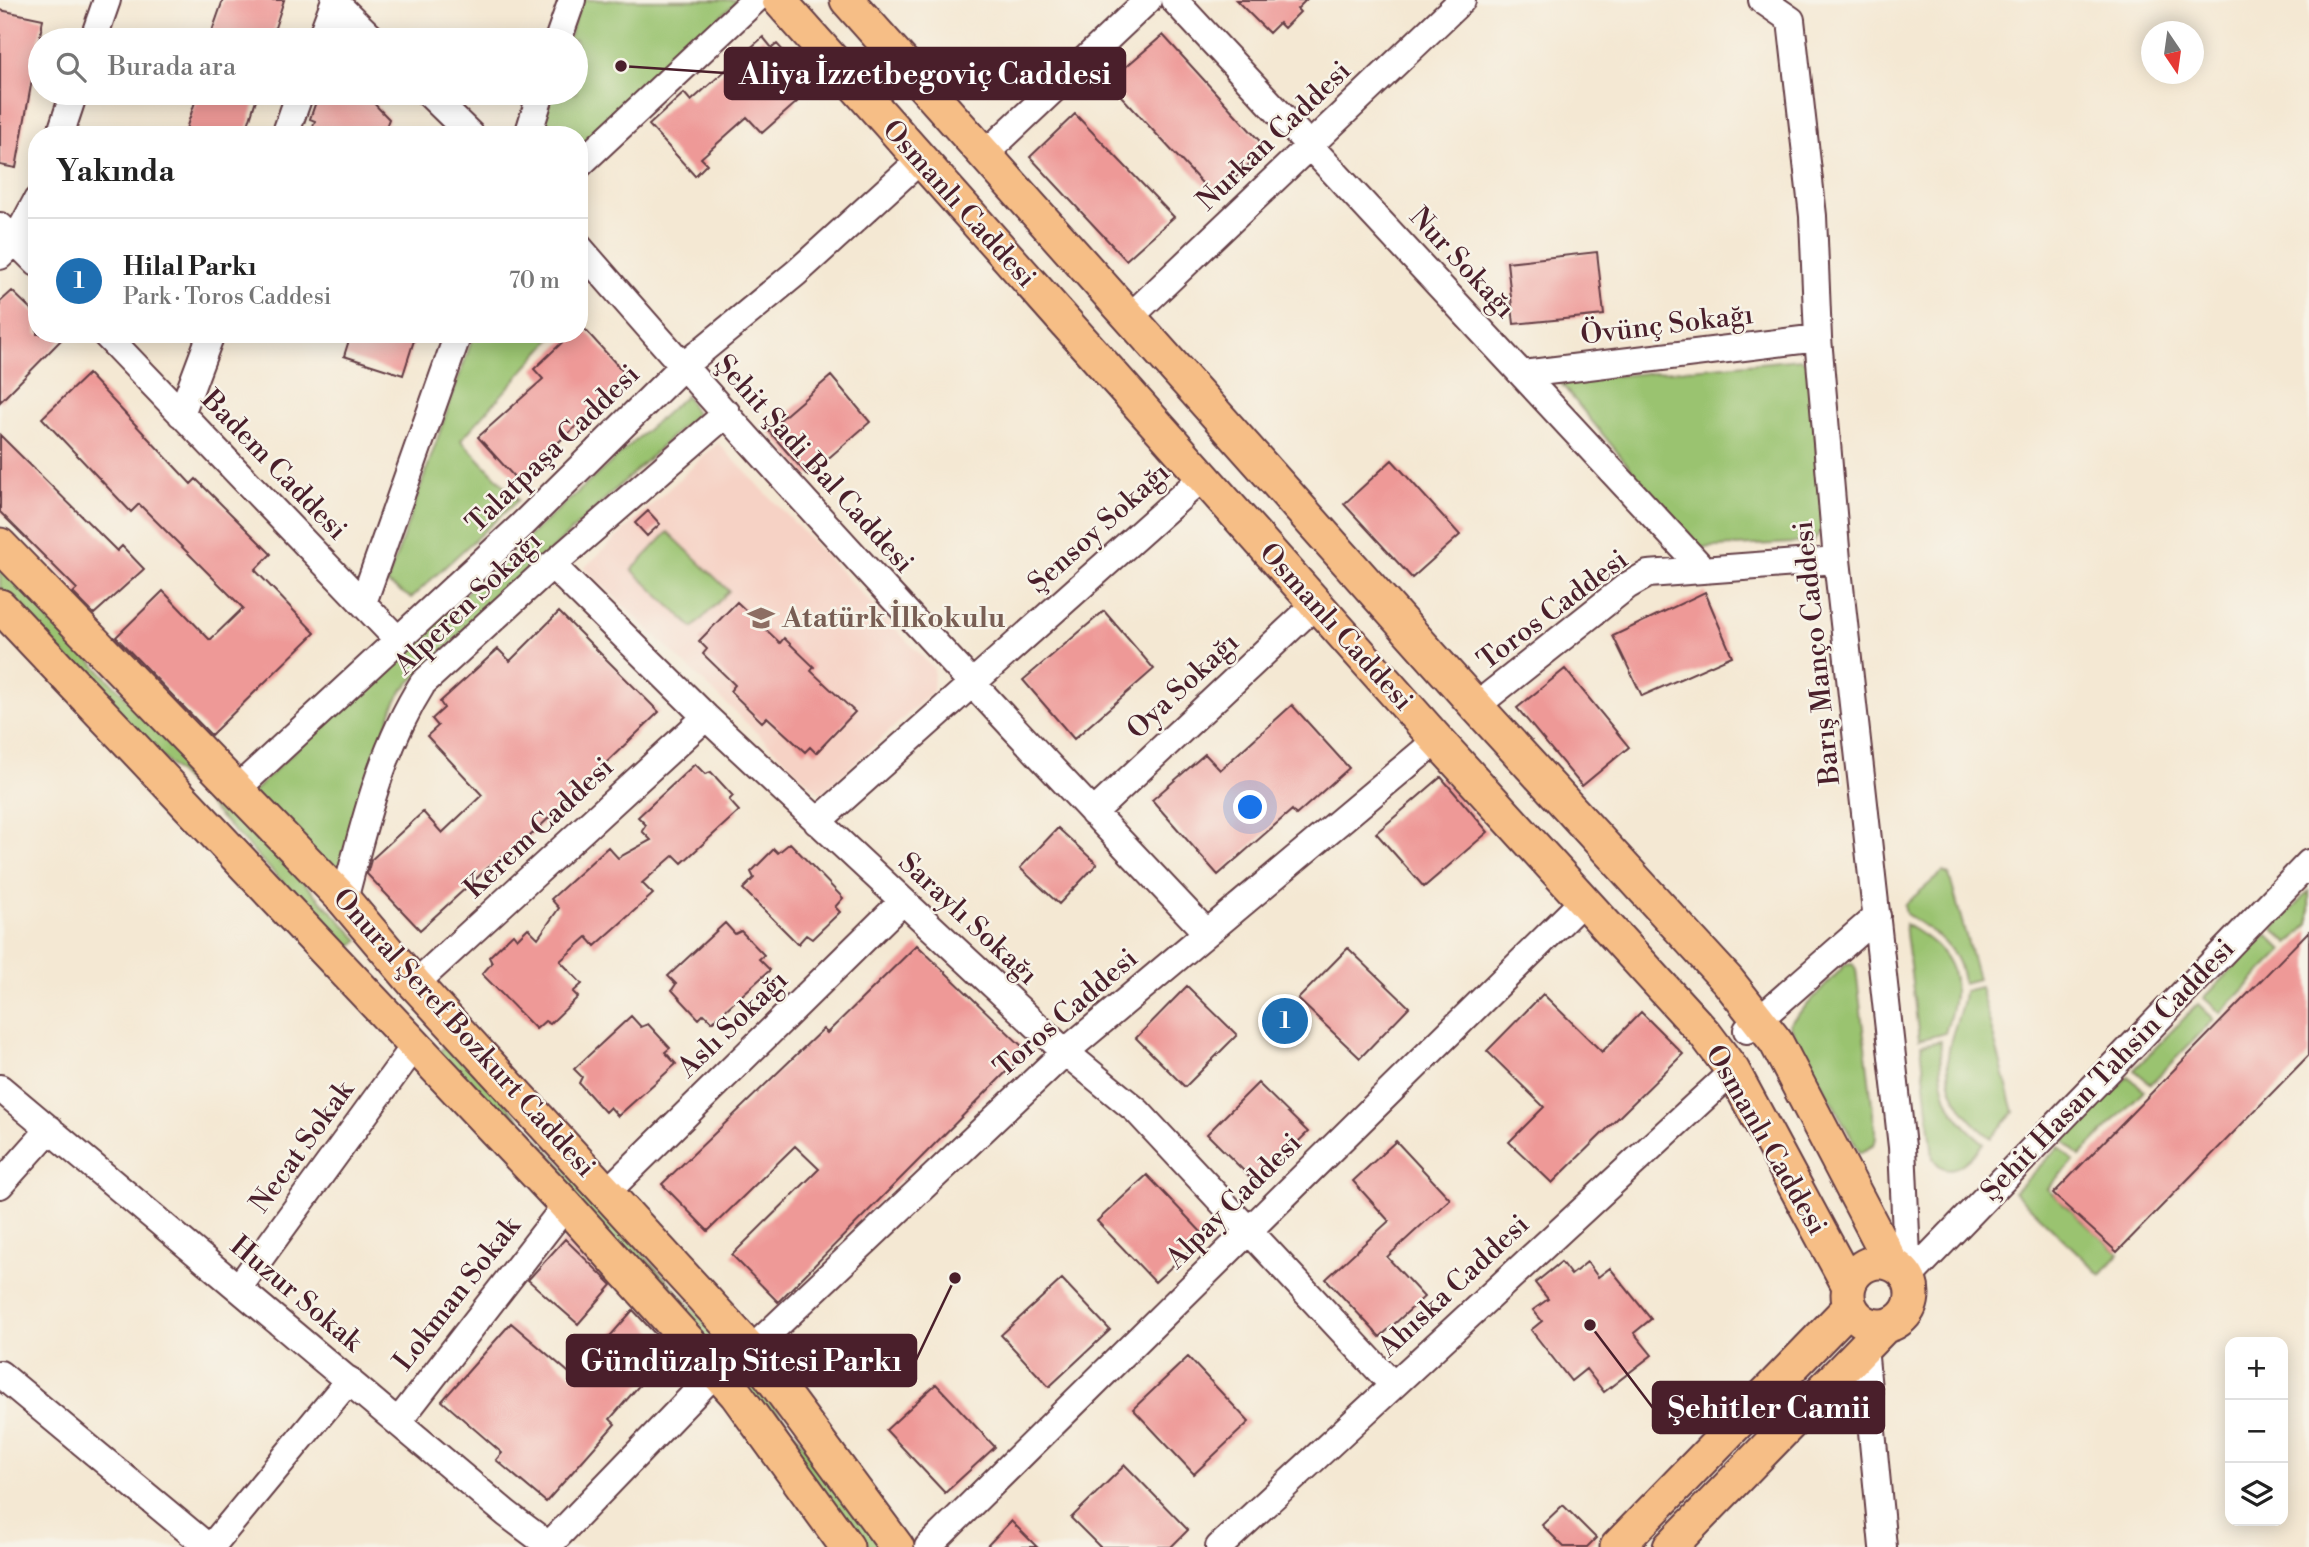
<!DOCTYPE html>
<html lang="tr">
<head>
<meta charset="utf-8">
<style>
  :root { --surface:#fff; --page:#f2f2f2; --text:#222; --muted:#767676; --line:#e0e0e0; --accent:#1f6fb2 }
  body { margin:0; font-family:"Libre Bodoni",serif; background:var(--page); color:var(--text) }
  .controls { position:absolute; right:21px; bottom:21px; display:grid; overflow:hidden; border-radius:14px; box-shadow:0 4px 18px #0003 }
  .controls button { width:63px; height:63px; display:grid; place-items:center; padding:0; border:0; border-bottom:2px solid var(--line); background:var(--surface); color:var(--text); font:35px sans-serif }
  .compass { position:absolute; left:2141px; top:21px; width:63px; height:63px; border-radius:50%; background:var(--surface); box-shadow:0 4px 18px #0003; rotate:167deg }
  .you { position:absolute; left:1251px; top:808px; width:24px; height:24px; margin:-18px; border:5px solid #fff; border-radius:50%; background:#1a73e8; box-shadow:0 0 0 10px #1a73e833 }
  .badge { display:grid; place-items:center; width:46px; height:46px; border-radius:50%; background:var(--accent); color:#fff; font-size:23px; font-weight:700 }
  .pin { position:absolute; translate:-50% -50%; border:4px solid #fff; box-shadow:0 2px 7px #0006 }
  .list { margin:0; padding:0; list-style:none }
  h2 { display:flex; justify-content:space-between; align-items:center; height:91px; margin:0; padding:0 28px; font-size:30px }
  h2 small { font-size:23px; font-weight:400; color:var(--muted) }
  .list li { display:grid; grid-template-columns:46px 1fr auto; gap:21px; align-items:center; box-sizing:border-box; height:126px; padding:0 28px; border-top:2px solid var(--line) }
  .list b { display:block; font-size:26px; white-space:nowrap }
  .list p { margin:0; font-size:23px; white-space:nowrap; color:var(--muted) }
  .list em { font-size:23px; font-style:normal; color:var(--muted) }
  .icon { flex:none; width:38px; height:38px; fill:none; stroke:currentColor; stroke-width:2; stroke-linecap:round; stroke-linejoin:round }
  .map { position:relative; flex:none; width:2309px; height:1547px; overflow:hidden }
  .search { position:absolute; background:var(--surface); box-shadow:0 4px 18px #0003; left:28px; top:28px; width:560px; height:77px; display:flex; align-items:center; gap:18px; box-sizing:border-box; padding:0 24px; border-radius:38px; color:var(--muted); font-size:26px }
  .panel { position:absolute; background:var(--surface); box-shadow:0 4px 18px #0003; left:28px; top:126px; width:560px; height:217px; border-radius:28px }
  .map>svg:first-child { display:block }
  .built { fill:#f6d2c5 }
  .green { fill:#9ac36f; stroke:#72714d; stroke-width:2 }
  .building { fill:#ee9997 }
  .lines { fill:none; stroke-linecap:round; stroke-linejoin:round }
  .minor-casing { stroke:#643d44; stroke-width:30 }
  .major-casing { stroke:#643d44; stroke-width:37 }
  .minor { stroke:#fff; stroke-width:26 }
  .major { stroke:#f6be86; stroke-width:33 }
  .labels { text-anchor:middle; dominant-baseline:central; stroke-width:5; stroke-linejoin:round; paint-order:stroke }
  .street-label { font-size:28px; fill:#4a1f2b; stroke:#f7f3e8 }
  .education-label { font-size:28px; font-weight:bold; fill:#785e54; stroke:#f7f3e8; text-anchor:start }
  .leader { fill:none; stroke:#4a1f2b; stroke-width:2.5 }
  .callout-dot { fill:#4a1f2b; stroke:#f7f3e8; stroke-width:2.5 }
  .callout { fill:#4a1f2b; stroke:#4a1f2b; stroke-width:2.5 }
  .callout-label { font-size:30px; text-anchor:middle; font-weight:bold; fill:#fff }
</style>
</head>
<body>
<div class="map">
<svg width="2309" height="1547" viewBox="0 0 2309 1547">
  <rect width="100%" height="100%" fill="#f7f3e8"/>
  <filter id="ink" filterUnits="userSpaceOnUse"><feTurbulence type="fractalNoise" baseFrequency=".0143" numOctaves="2"/><feDisplacementMap in="SourceGraphic" scale="14" xChannelSelector="R" yChannelSelector="G"/><feConvolveMatrix kernelMatrix="1 2 1 2 8 2 1 2 1" color-interpolation-filters="sRGB"/></filter>
  <filter id="wash" filterUnits="userSpaceOnUse"><feTurbulence type="fractalNoise" baseFrequency=".00686" numOctaves="4" result="noise"/><feDisplacementMap in="SourceGraphic" scale="28" xChannelSelector="R" yChannelSelector="G"/><feGaussianBlur stdDeviation="1.57" result="paint"/><feColorMatrix in="noise" values="0 0 0 0 0 0 0 0 0 0 0 0 0 0 0 0 0 1.4 0 .05"/><feComposite in="paint" operator="in"/></filter>
  <g filter="url(#wash)">
    <rect width="100%" height="100%" fill="#f4e8d3"/>
    <!-- built -->
    <path class="built" d="M718 443 934 669 933 691 821 794 584 568Z"/>
    <!-- green -->
    <path class="green" d="M582 0H738L579 147V135H537L551 93H576V40H568Z
      M474 334H556L461 440 518 500 411 598 387 583Z
      M1801 359 1809 364 1824 525 1813 542 1696 548 1559 381Z
      M686 395 696 414 403 689 393 707 336 877 251 794 354 693Z
      M668 532 729 591 693 628 632 570Z
      M0 566 359 940 348 950 0 588Z
      M1943 872 1949 875 1978 979 1963 983C1959 946 1934 932 1906 914L1904 905Z
      M2309 891V924L2289 944 2273 929Z
      M1905 924C1958 954 1963 978 1945 1033L1919 1040Z
      M2267 934 2283 950 2221 1013 2204 998Z
      M1852 963 1856 969 1876 1138 1874 1145 1860 1153 1789 1024 1846 964Z
      M1980 987 2014 1112 1991 1138C1962 1115 1942 1088 1949 1049 1952 1029 1963 1011 1964 991Z
      M2198 1004 2214 1019 2151 1084 2134 1070Z
      M449 1041 738 1358 882 1547H861L439 1052Z
      M1941 1041C1938 1089 1946 1113 1984 1143 1972 1157 1949 1184 1933 1158L1921 1045Z
      M2128 1076 2144 1090 2080 1156 2064 1141Z
      M2059 1147 2074 1161 2047 1189 2119 1254 2101 1275 2014 1192Z"/>
    <g id="blocks">
      <!-- building -->
      <path class="building" d="M223 0H284L271 40H209Z
        M1236 0H1306L1297 9 1300 12 1284 28 1279 23 1269 33Z
        M0 10 43 19 16 168 0 165Z
        M1163 35 1266 148 1215 197 1108 82Z
        M763 37 772 48 777 44 799 68 795 72 807 86 794 99 797 102 762 133 747 117 701 158 707 164 695 176 649 125 684 93 691 101Z
        M198 93H258L245 135H184Z
        M319 93H364L389 119 383 135H310L315 121 310 119Z
        M1075 114 1174 217 1126 260 1030 157Z
        M1597 252 1604 315 1514 324 1507 262Z
        M12 291 37 315V334H67L0 402V302Z
        M581 325 629 378 517 480 478 437 543 379 534 369 571 334H579Z
        M351 334H416L403 375 344 356Z
        M88 374 191 484 196 479 271 554 255 570 315 633 211 735 116 637 163 591 210 640 243 608 139 504 131 512 42 418Z
        M831 376 870 422 808 476 768 430Z
        M0 435 117 551 122 546 144 569 94 614 73 593 77 589 0 512Z
        M1392 460 1460 535 1412 578 1344 504Z
        M648 511 660 524 647 536 635 523Z
        M1705 592 1732 656 1642 696 1613 636Z
        M737 602 780 643 784 638 814 667 811 671 855 712 816 753 810 747 805 752 767 717 762 722 730 691 735 685 703 654 707 649 699 641Z
        M1104 611 1154 669 1074 739 1023 680Z
        M559 612 659 712 505 860 501 856 420 930 367 874 371 860 423 812 442 833 482 795 427 736 438 726 432 719 444 708 440 702 498 649 510 661Z
        M1565 669 1629 747 1582 786 1517 708Z
        M1292 705 1349 768 1296 815 1292 810 1218 875 1152 800 1205 754 1220 770Z
        M695 764 705 774 711 772 733 796 729 800 739 811 682 863 674 855 642 883 653 894 595 946 587 937 560 961 582 984 573 992 578 997 550 1024 545 1021 536 1029 482 974 492 963 489 957 513 934 517 939 528 928 538 938 559 908 551 899 608 847 618 858 651 840 642 831 646 825 638 817Z
        M1441 777 1488 832 1424 887 1376 833Z
        M1058 828 1097 864 1059 904 1020 868Z
        M790 843 843 898 835 907 840 912 812 939 806 935 798 944 743 889 754 878 751 872 774 849 778 853Z
        M725 923 735 934 741 931 764 955 759 959 770 970 712 1022 704 1014 699 1019 672 990 676 984 668 976Z
        M2309 931V1055L2117 1252 2053 1194Z
        M917 945 1027 1051 778 1302 732 1255 819 1169 795 1146 708 1231 662 1184 823 1029 827 1033Z
        M1348 948 1409 1007 1360 1058 1298 999Z
        M1187 986 1237 1035 1185 1087 1136 1038Z
        M1543 994 1602 1052 1641 1012 1683 1054 1552 1183 1509 1142 1544 1107 1487 1051Z
        M631 1016 641 1027 648 1024 670 1048 665 1052 676 1064 618 1116 610 1107 605 1112 579 1083 582 1077 574 1069Z
        M1258 1083 1308 1132 1256 1183 1207 1134Z
        M1396 1141 1450 1199 1387 1257 1424 1297 1380 1337 1326 1279 1389 1221 1353 1181Z
        M1147 1175 1205 1236 1155 1282 1097 1221Z
        M565 1239 612 1285 578 1324 528 1280Z
        M1561 1262 1571 1275 1587 1262 1598 1277 1610 1268 1651 1319 1634 1333 1652 1355 1604 1392 1586 1369 1571 1381 1531 1330 1542 1321 1533 1310 1548 1299 1535 1283Z
        M1062 1279 1110 1330 1049 1387 1001 1335Z
        M633 1310 670 1350 610 1419 615 1424 546 1502 496 1460 502 1453 442 1401 511 1323 574 1377Z
        M1188 1357 1249 1422 1194 1474 1133 1409Z
        M936 1384 995 1447 945 1493 886 1430Z
        M1125 1465 1188 1530 1171 1547H1100L1071 1518Z
        M1563 1505 1596 1538 1587 1547H1564L1542 1525Z
        M1011 1521 1037 1547H986Z"/>
    </g>
  </g>
  <g filter="url(#ink)">
    <use href="#blocks" fill-opacity="0" stroke="#643d44" stroke-width="2"/>
    <g class="lines">
      <defs>
        <path id="minor" d="M1174 0 1703 569
          M1762 0 1791 20 1813 216 1818 338 1837 560 1902 1147 1908 1278
          M334 1 374 40
          M93 40 107 0
          M320 40 335 0
          M558 40 572 0
          M428 93 471 135
          M60 135 74 93
          M285 135 300 93
          M528 135 541 93
          M985 154 1148 0
          M579 165 755 0
          M0 226 37 263
          M579 247C782 482 994 708 1207 933
          M0 256 15 241 37 200
          M1130 317 1462 0
          M105 334 398 640
          M1523 374 1818 338
          M181 414 211 334
          M552 565 706 717 1065 1052 1137 1111 1393 1385
          M363 603 458 334
          M1476 706 1627 586 1648 574 1837 560
          M237 789 521 526 682 367 796 273 919 161
          M1093 813 1316 604
          M817 822 1202 478
          M344 900C364 825 381 749 423 683L552 565 727 413
          M415 984 706 717
          M1747 1030 1877 916
          M0 1088 507 1514 551 1547
          M0 1185 50 1129
          M608 1191 903 901
          M1908 1278 2309 863
          M239 1287 416 1044
          M1864 1347 1883 1547
          M751 1350 1065 1052 1437 740
          M0 1374 208 1547
          M398 1422 566 1205
          M549 1545 716 1372
          M211 1547 349 1380
          M928 1547 1584 900
          M1219 1547 1733 1071"/>
        <path id="major" d="M779 0 1437 740 1706 1035 1733 1071 1849 1286
          M847 0 1476 706 1728 981 1776 1042 1892 1264
          M0 545 344 900 415 984 751 1350 897 1547
          M0 606 561 1200 736 1394 847 1547
          M1848 1294a32 32 0 1 1 64 0a32 32 0 1 1-64 0Z
          M1617 1547 1850 1307
          M1670 1547 1885 1326"/>
      </defs>
      <!-- minor casing -->
      <use href="#minor" class="minor-casing"/>
      <!-- major casing -->
      <use href="#major" class="major-casing"/>
      <!-- minor -->
      <use href="#minor" class="minor"/>
      <!-- major -->
      <use href="#major" class="major"/>
    </g>
  </g>
  <!-- icons -->
  <defs>
    <symbol id="school-bare" viewBox="-9 -9 18 18"><path d="M0-5L7-2L0 1L-7-2ZM-4 1L0 2.5L4 1V4Q0 6-4 4Z" fill="#8d6e63" stroke="#f7f3e8" stroke-width="2.5" paint-order="stroke"/></symbol>
  </defs>
  <g fill-rule="evenodd">
    <use href="#school-bare" x="742" y="599" width="38" height="38"/>
  </g>
  <g class="labels">
    <!-- street labels -->
    <g class="street-label">
      <text transform="translate(1274 136) rotate(-44)">Nurkan Caddesi</text>
      <text transform="translate(959 204) rotate(48)">Osmanlı Caddesi</text>
      <text transform="translate(1462 263) rotate(47)">Nur Sokağı</text>
      <text transform="translate(1667 325) rotate(-7)">Övünç Sokağı</text>
      <text transform="translate(553 449) rotate(-44)">Talatpaşa Caddesi</text>
      <text transform="translate(814 464) rotate(48)">Şehit Şadi Bal Caddesi</text>
      <text transform="translate(274 465) rotate(46)">Badem Caddesi</text>
      <text transform="translate(1099 528) rotate(-42)">Şensoy Sokağı</text>
      <text transform="translate(468 603) rotate(-44)">Alperen Sokağı</text>
      <text transform="translate(1553 610) rotate(-37)">Toros Caddesi</text>
      <text transform="translate(1336 627) rotate(48)">Osmanlı Caddesi</text>
      <text transform="translate(1817 653) rotate(-96)">Barış Manço Caddesi</text>
      <text transform="translate(1183 686) rotate(-43)">Oya Sokağı</text>
      <text transform="translate(539 828) rotate(-43)">Kerem Caddesi</text>
      <text transform="translate(968 919) rotate(43)">Saraylı Sokağı</text>
      <text transform="translate(1066 1013) rotate(-41)">Toros Caddesi</text>
      <text transform="translate(733 1024) rotate(-44)">Aslı Sokağı</text>
      <text transform="translate(464 1033) rotate(48)">Onural Şeref Bozkurt Caddesi</text>
      <text transform="translate(2108 1070) rotate(-46)">Şehit Hasan Tahsin Caddesi</text>
      <text transform="translate(1766 1140) rotate(60)">Osmanlı Caddesi</text>
      <text transform="translate(302 1147) rotate(-54)">Necat Sokak</text>
      <text transform="translate(1234 1201) rotate(-45)">Alpay Caddesi</text>
      <text transform="translate(1454 1286) rotate(-43)">Ahıska Caddesi</text>
      <text transform="translate(296 1294) rotate(40)">Huzur Sokak</text>
      <text transform="translate(457 1294) rotate(-52)">Lokman Sokak</text>
    </g>
    <!-- education labels -->
    <g class="education-label">
      <text x="782" y="618">Atatürk İlkokulu</text>
    </g>
  </g>
  <!-- callouts -->
  <path class="leader" d="M621 66L725 73M955 1278L916 1360M1590 1325L1653 1408"/>
  <g class="callout-dot">
    <circle cx="621" cy="66" r="7"/>
    <circle cx="955" cy="1278" r="7"/>
    <circle cx="1590" cy="1325" r="7"/>
  </g>
  <g class="callout">
    <rect x="725" y="48" width="400" height="51" rx="7"/>
    <rect x="567" y="1335" width="349" height="51" rx="7"/>
    <rect x="1653" y="1382" width="231" height="51" rx="7"/>
  </g>
  <g class="callout-label">
    <text x="925" y="84">Aliya İzzetbegoviç Caddesi</text>
    <text x="741" y="1371">Gündüzalp Sitesi Parkı</text>
    <text x="1769" y="1418">Şehitler Camii</text>
  </g>
</svg>
<div class="controls">
<button>+</button>
<button>−</button>
<button><svg class="icon" aria-label="layers" viewBox="0 0 24 24"><path d="M12 4l9 5-9 5-9-5zM3 14l9 5 9-5"/></svg></button>
</div>
<svg class="compass" viewBox="-18 -18 36 36"><path d="M0-13l5 13h-10z" fill="#e53935"/><path d="M0 13l5-13h-10z" fill="#767676"/></svg>
<div class="you"></div>
<div class="pin badge" style="left:1285px;top:1021px">1</div>
<div class="search"><svg class="icon" aria-label="search" viewBox="0 0 24 24"><circle cx="10" cy="10" r="6"/><path d="M15 15l6 6"/></svg>Burada ara</div>
<section class="panel">
<h2>Yakında<small></small></h2>
<ul class="list">
<li><span class="badge">1</span><div><b>Hilal Parkı</b><p>Park · Toros Caddesi</p></div><em>70 m</em></li>
</ul>
</section>
</div>
</body>
</html>
